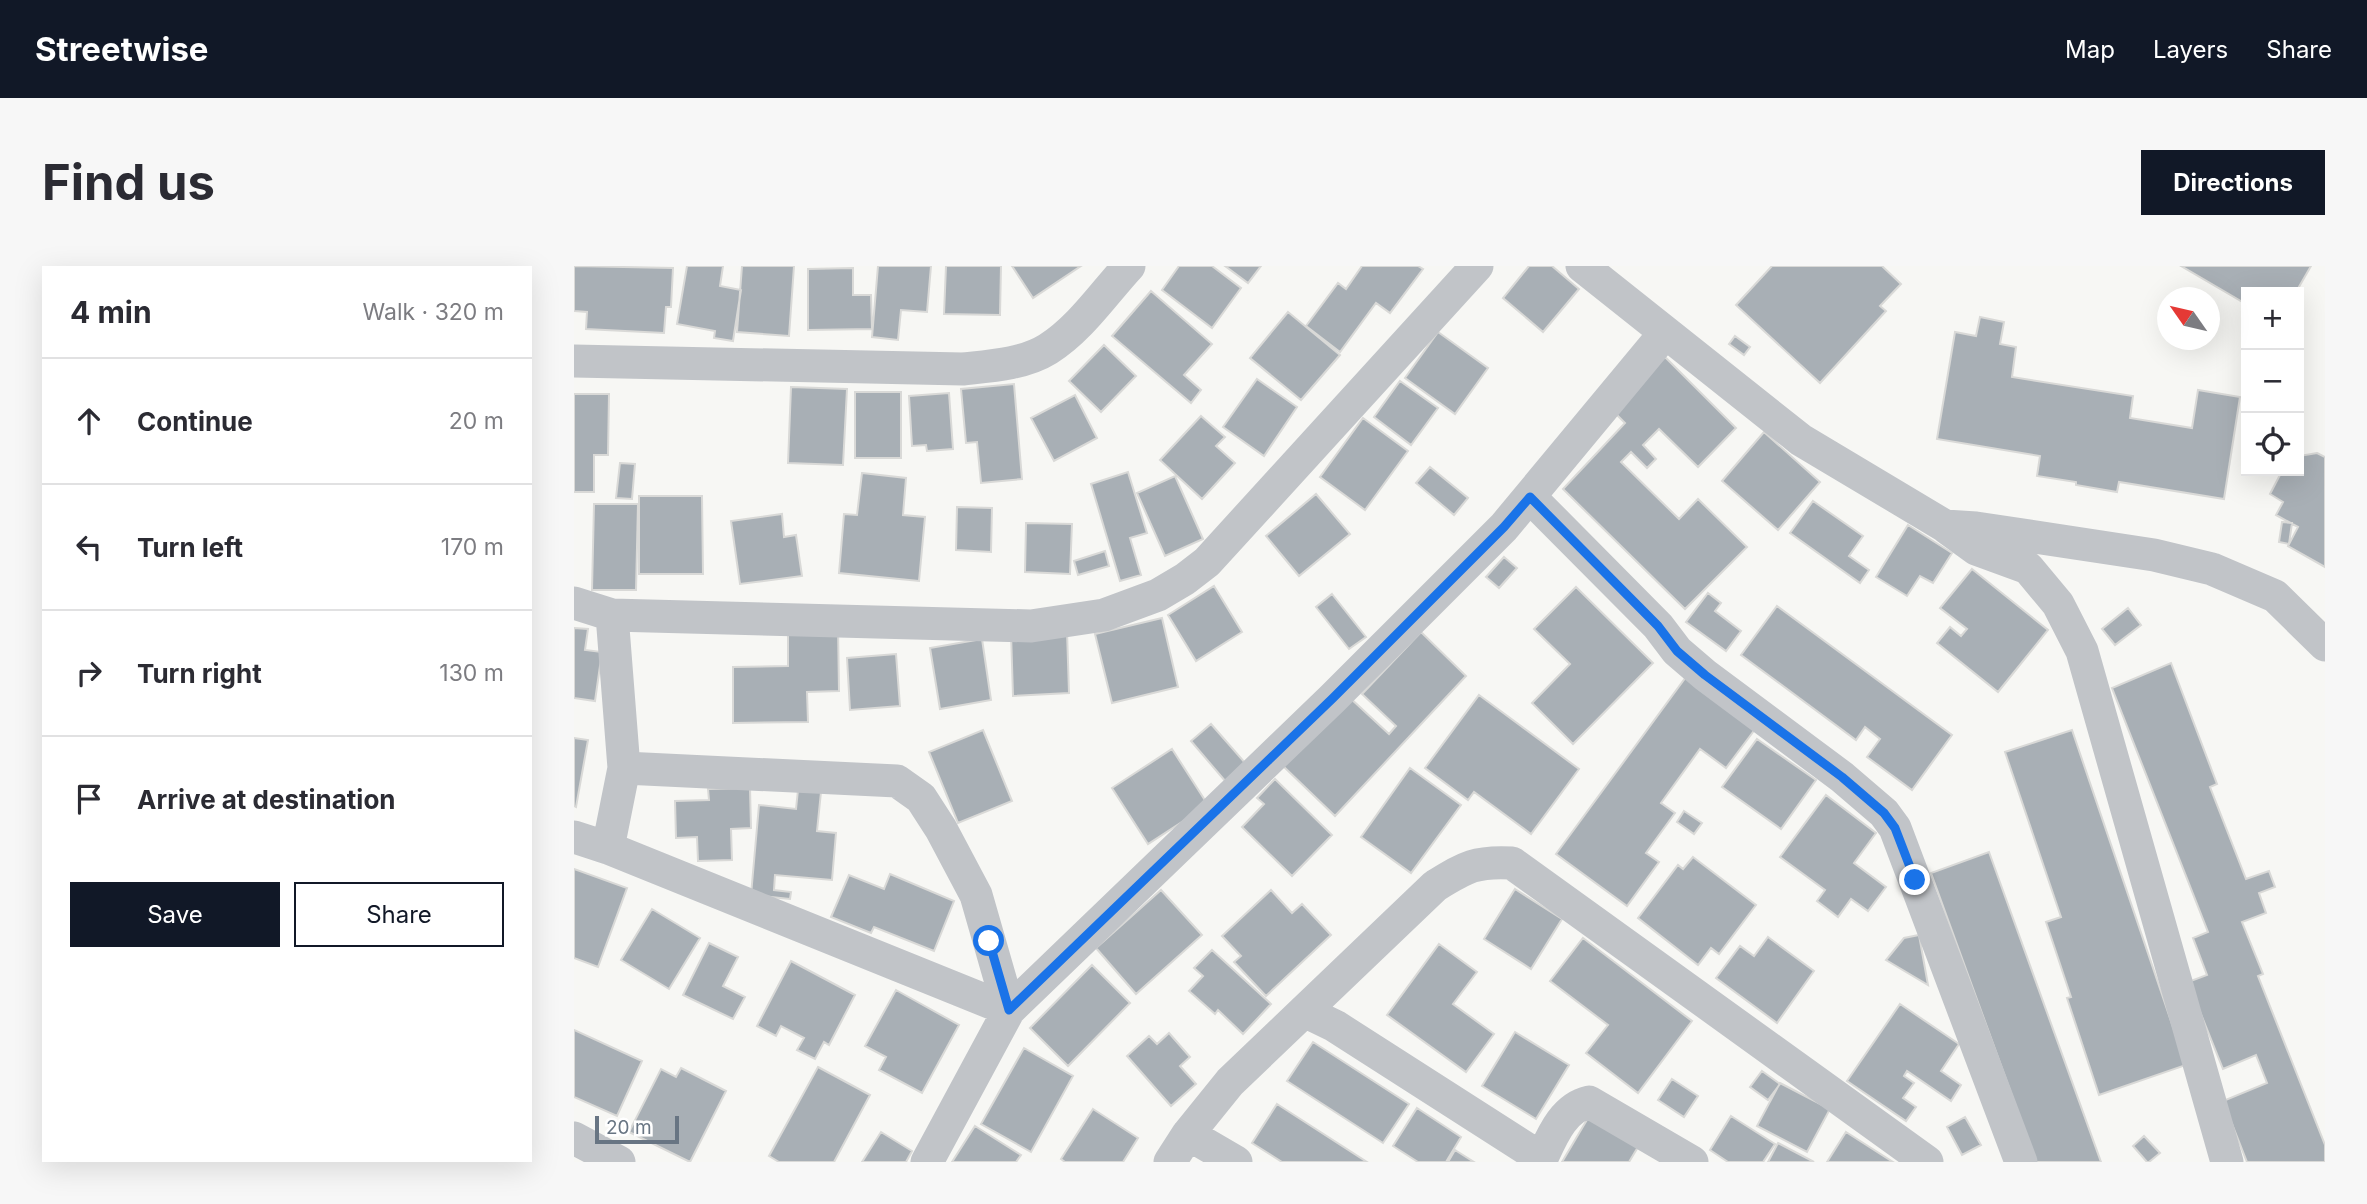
<!DOCTYPE html>
<html lang="en">
<head>
<meta charset="utf-8">
<style>
  :root { --surface:#fff; --page:#f7f7f7; --text:#2b2b33; --muted:#7c7c81; --line:#e1e1e2; --accent:#111827 }
  body { margin:0; font-family:Inter,sans-serif; background:var(--page); color:var(--text) }
  .controls { position:absolute; right:21px; top:21px; display:grid; overflow:hidden; border-radius:0px; box-shadow:0 7px 28px #0002 }
  .controls button { width:63px; height:63px; display:grid; place-items:center; padding:0; border:0; border-bottom:2px solid var(--line); background:var(--surface); color:var(--text); font:35px sans-serif }
  .compass { position:absolute; left:1583px; top:21px; width:63px; height:63px; border-radius:50%; background:var(--surface); box-shadow:0 7px 28px #0002; rotate:304deg }
  .scale { position:absolute; left:21px; bottom:18px; width:84px; box-sizing:border-box; padding-left:7px; border:4px solid #687583; border-top:0; font-size:19px; line-height:24px; white-space:nowrap; color:#687583; -webkit-text-stroke:5px #fff; paint-order:stroke }
  .stop { position:absolute; width:21px; height:21px; margin:-16px; border:5px solid #1a73e8; border-radius:50%; background:#fff }
  .stop.end { background:#1a73e8; border-color:#fff; box-shadow:0 2px 7px #0008 }
  .list { margin:0; padding:0; list-style:none }
  h2 { display:flex; justify-content:space-between; align-items:center; height:91px; margin:0; padding:0 28px; font-size:30px }
  h2 small { font-size:23px; font-weight:400; color:var(--muted) }
  .list li { display:grid; grid-template-columns:46px 1fr auto; gap:21px; align-items:center; box-sizing:border-box; height:126px; padding:0 28px; border-top:2px solid var(--line) }
  .list b { display:block; font-size:26px; white-space:nowrap }
  .list em { font-size:23px; font-style:normal; color:var(--muted) }
  .actions { display:flex; gap:14px; padding:21px 28px }
  .actions a { flex:1; padding:16px 0; border:2px solid var(--accent); border-radius:0px; text-align:center; font-size:24px; color:var(--accent) }
  .actions .main { background:var(--accent); color:#fff }
  .icon { flex:none; width:38px; height:38px; fill:none; stroke:currentColor; stroke-width:2; stroke-linecap:round; stroke-linejoin:round }
  .map { position:relative; flex:none; width:1751px; height:896px; overflow:hidden; border-radius:0px }
  header { display:flex; align-items:center; gap:42px; box-sizing:border-box; height:98px; padding:0 35px; background:var(--accent); color:#fff }
  header strong { font-size:33px }
  nav { display:flex; gap:38px; margin-inline-start:auto; font-size:24px }
  .intro { display:flex; align-items:center; justify-content:space-between; box-sizing:border-box; height:168px; padding:0 42px }
  h1 { margin:0; font-size:49px }
  .button { padding:18px 32px; border-radius:0px; background:var(--accent); color:#fff; font-size:24px; font-weight:700 }
  main { display:flex; gap:42px; padding:0 42px }
  aside { flex:1; background:var(--surface); border-radius:0px; box-shadow:0 7px 28px #0002 }
  .map>svg:first-child { display:block }
  .building { fill:#a8afb5; stroke:#d9d9d7; stroke-width:2 }
  .lines { fill:none; stroke-linecap:round; stroke-linejoin:round }
  .minor { stroke:#c1c4c8; stroke-width:33 }
  .route { stroke:#1a73e8; stroke-width:9 }
</style>
</head>
<body>
<header>
<strong>Streetwise</strong>
<nav><a>Map</a><a>Layers</a><a>Share</a></nav>
</header>
<div class="intro"><h1>Find us</h1><a class="button">Directions</a></div>
<main>
<aside>
<h2>4 min<small>Walk · 320 m</small></h2>
<ul class="list">
<li><svg class="icon" aria-label="ahead" viewBox="0 0 24 24"><path d="M12 20V5M6 11l6-6 6 6"/></svg><div><b>Continue</b></div><em>20 m</em></li>
<li><svg class="icon" aria-label="left" viewBox="0 0 24 24"><path d="M17 20v-9H6M10 6l-5 5 5 5"/></svg><div><b>Turn left</b></div><em>170 m</em></li>
<li><svg class="icon" aria-label="right" viewBox="0 0 24 24"><path d="M7 20v-9h11M14 6l5 5-5 5"/></svg><div><b>Turn right</b></div><em>130 m</em></li>
<li><svg class="icon" aria-label="arrive" viewBox="0 0 24 24"><path d="M6 21V4h12l-3 4 3 4H6"/></svg><div><b>Arrive at destination</b></div></li>
</ul>
<div class="actions"><a class="main">Save</a><a>Share</a></div>
</aside>
<div class="map">
<svg width="1751" height="896" viewBox="0 0 1751 896">
  <rect width="100%" height="100%" fill="#f7f7f4"/>
  <!-- building -->
  <path class="building" d="M0 0 99 2 97 41H92L90 67 12 63 13 46 0 45Z
    M113 0H149L146 20 167 24 159 75 140 72 141 65 103 58Z
    M168 0H220L215 70 163 66Z
    M304 0H357L353 46 327 44 324 74 298 71Z
    M372 0H427L426 49 370 48Z
    M438 0H507L459 32Z
    M605 0H638L667 22 638 62 588 24Z
    M651 0H687L674 17Z
    M788 0H844L849 3 816 47 802 37 766 86 732 60 764 17 772 23Z
    M955 0H978L1005 23 969 66 929 32Z
    M1198 0H1308L1327 18 1306 40 1312 45 1246 117 1162 39Z
    M1607 0H1737L1722 26H1672V38Z
    M279 2V29H297L298 63 234 64V3Z
    M577 25 638 78 610 109 627 124 617 137 538 70Z
    M714 46 766 89 727 134 676 92Z
    M1406 51 1430 56 1426 78 1442 81 1438 111 1559 130 1556 152 1618 162 1624 124 1666 131 1650 233 1545 216 1543 226 1502 219V216L1463 210 1466 190 1363 173 1381 66 1402 70Z
    M864 66 914 102 881 148 831 112Z
    M1161 70 1176 81 1170 89 1155 78Z
    M530 79 562 110 527 146 495 115Z
    M1091 91 1162 162 1124 201 1085 163 1069 179 1082 193 1073 202 1057 186 1047 196 1105 253 1124 233 1173 281 1111 343 989 223 1051 157 1038 144Z
    M683 113 723 141 690 190 649 161Z
    M826 115 864 142 837 179 800 151Z
    M440 118 448 213 407 217 403 176 392 177 387 123Z
    M217 121 273 123 269 199 214 197Z
    M281 126H327V192H281Z
    M375 127 379 183 353 185 352 179 338 180 335 130Z
    M0 128H35L34 189H20V226H0Z
    M501 129 523 172 480 195 457 152Z
    M627 150 651 171 642 180 661 197 628 233 586 194Z
    M789 152 834 185 791 244 746 211Z
    M1190 166 1246 216 1204 264 1148 215Z
    M1743 187 1751 191V301L1714 280 1724 261 1702 249 1709 236 1696 228 1708 205H1725V190Z
    M46 197 61 198 58 233 42 232Z
    M856 201 894 232 880 249 842 217Z
    M554 206 573 267 556 272 567 309 546 315 517 218Z
    M288 207 332 212 329 249 351 251 345 315 265 307 270 248 283 249Z
    M601 210 629 273 591 290 563 227Z
    M742 228 776 268 725 310 692 270Z
    M65 230H128L129 308H65Z
    M1239 235 1289 270 1275 290 1295 304 1286 317 1216 267Z
    M20 238H64L62 324H18Z
    M383 241 418 242 417 286 382 284Z
    M208 248 210 271 222 269 228 310 166 318 157 255Z
    M1708 256 1718 257 1715 278 1705 276Z
    M452 257 498 258 496 308 451 306Z
    M1334 259 1378 287 1359 317 1346 310 1333 330 1302 311Z
    M531 285 535 300 504 309 500 295Z
    M930 291 943 302 925 322 912 311Z
    M1398 303 1474 364 1424 426 1363 377 1376 361 1387 370 1393 363 1366 342Z
    M640 320 668 366 622 395 594 349Z
    M1002 321 1079 397 999 478 958 437 996 398 960 363Z
    M1134 327 1147 337 1141 345 1167 365 1152 385 1112 356Z
    M758 328 792 371 775 383 742 341Z
    M1203 340 1378 469 1338 524 1293 491 1306 473 1291 461 1282 474 1167 389Z
    M1554 342 1567 359 1541 379 1528 363Z
    M588 352 604 421 538 437 521 368Z
    M264 360 265 425 233 426 234 456 159 457V401L214 400V361Z
    M0 362 14 363 11 384 28 386 21 435 0 432Z
    M493 365 495 427 439 430 437 367Z
    M847 366 892 410 761 550 709 500 775 431 815 468 822 460 788 428Z
    M408 373 417 434 366 443 356 382Z
    M322 388 326 440 276 444 273 392Z
    M1597 397 1643 518 1636 521 1672 613 1695 605 1701 621 1685 627 1692 647 1668 656 1689 708 1684 710 1751 879V896H1673L1649 835 1693 817 1682 789 1649 803 1614 716 1633 709 1619 672 1634 666 1538 422Z
    M1112 411 1182 462 1152 502 1126 483 1087 537 1101 547 1072 587 1085 596 1053 640 982 588Z
    M905 429 1005 503 957 568 900 526 894 534 851 502Z
    M637 458 672 498 652 516 617 475Z
    M409 464 438 535 384 557 355 486Z
    M1498 464 1612 799 1525 829 1493 732 1497 731 1472 656 1487 651 1431 486Z
    M0 472 14 474 2 541 0 540Z
    M1183 473 1242 514 1207 563 1148 521Z
    M598 483 634 539 574 578 538 522Z
    M836 502 887 539 837 607 787 571Z
    M701 513 758 569 718 610 668 561 690 538 683 532Z
    M176 522 177 562 157 563 158 594 124 595 123 571 102 572 101 535 135 534 134 523Z
    M224 524 247 526 243 565 262 567 258 614 201 609 200 624 217 626 216 633 177 629 185 539 222 543Z
    M1252 529 1302 567 1280 597 1312 621 1294 645 1277 633 1264 651 1243 635 1251 624 1206 591Z
    M1110 545 1128 557 1120 568 1103 556Z
    M1415 586 1527 896H1462L1357 607Z
    M1119 591 1182 639 1145 688 1137 682 1124 699 1064 652 1104 599 1109 603Z
    M0 603 53 622 24 701 0 692Z
    M316 608 380 635 360 685 300 661 297 667 257 651 275 609 310 623Z
    M941 623 988 653 957 703 910 673Z
    M587 624 628 669 562 728 522 682Z
    M697 624 718 647 728 638 757 669 692 730 660 696 667 690 648 670Z
    M78 643 126 672 95 723 47 694Z
    M1345 669 1354 719 1312 694 1330 672Z
    M1194 671 1240 705 1203 757 1142 712 1166 680 1180 690Z
    M1009 672 1118 755 1064 827 1012 787 1034 759 976 715Z
    M135 677 164 691 149 720 171 731 159 753 109 729Z
    M865 678 903 706 879 738 920 768 892 806 813 749Z
    M638 684 697 738 669 768 644 744 641 748 615 725 629 710 620 702Z
    M217 695 281 729 255 779 250 776 241 793 223 784 230 772 207 760 202 770 183 760Z
    M518 699 556 737 494 800 456 762Z
    M322 724 385 759 348 827 305 804 312 791 291 780Z
    M1326 738 1385 778 1367 805 1387 819 1377 835 1333 805 1330 810 1340 817 1329 832 1342 841 1332 855 1273 815Z
    M0 764 68 795 43 850 0 831Z
    M941 766 995 799 962 853 908 820Z
    M595 767 616 791 606 800 622 818 597 840 553 790 575 770 583 778Z
    M739 776 835 838 809 877 713 815Z
    M450 782 499 810 457 886 407 858Z
    M244 801 296 829 260 896H205L195 890Z
    M107 802 152 825 116 896 55 866 87 803 102 811Z
    M1188 805 1206 818 1194 834 1176 821Z
    M1098 813 1124 830 1110 851 1084 834Z
    M1206 817 1256 843 1233 886 1183 860Z
    M703 838 793 896H708L678 877Z
    M843 842 887 871 872 896H844L819 880Z
    M519 843 564 872 549 896H491L487 893Z
    M1017 847 1067 876 1055 896H988Z
    M1157 850 1201 878 1189 896H1154L1136 884Z
    M1391 851 1407 879 1388 889 1373 861Z
    M401 860 447 889 442 896H378Z
    M307 866 338 885 332 896H288Z
    M1272 866 1319 896H1253Z
    M1570 870 1586 887 1575 896H1573L1559 880Z
    M1204 877 1240 896H1194Z
    M881 884 900 896H874Z"/>
  <g class="lines">
    <!-- minor -->
    <path class="minor" d="M1008 0 1227 174 1371 260 1402 262 1580 289 1638 303 1701 330 1751 379
      M0 95 389 103C417 100 450 98 474 83 506 63 530 27 555 0
      M956 231 1084 360 1103 385 1131 409 1268 511 1310 547 1321 562 1447 896
      M1373 262 1402 283 1454 302 1484 338 1508 385 1653 896
      M0 337 38 349 457 360 530 349 584 329 611 313 633 296 903 0
      M50 502 323 515 347 532 367 563 402 629 435 744 353 896
      M0 571 34 582 435 744 759 432 930 261 1091 67
      M34 582 50 502 38 349
      M730 745 761 760 967 892
      M614 868 662 896
      M0 872 45 896
      M596 896 614 868 656 816 861 620C892 601 901 595 938 597L1353 896
      M966 896C977 873 988 842 1015 836L1118 896"/>
  </g>
  <g class="lines">
    <!-- route -->
    <path class="route" d="M415 675 435 744 759 432 930 261 956 231 1084 360 1103 385 1131 409 1268 511 1310 547 1321 562 1341 614"/>
  </g>
</svg>
<div class="controls">
<button>+</button>
<button>−</button>
<button><svg class="icon" aria-label="locate" viewBox="0 0 24 24"><circle cx="12" cy="12" r="6"/><path d="M12 2v4M12 18v4M2 12h4M18 12h4"/></svg></button>
</div>
<svg class="compass" viewBox="-18 -18 36 36"><path d="M0-13l5 13h-10z" fill="#e53935"/><path d="M0 13l5-13h-10z" fill="#7c7c81"/></svg>
<div class="scale">20 m</div>
<div class="stop" style="left:415px;top:675px"></div>
<div class="stop end" style="left:1341px;top:614px"></div>
</div>
</main>
</body>
</html>
